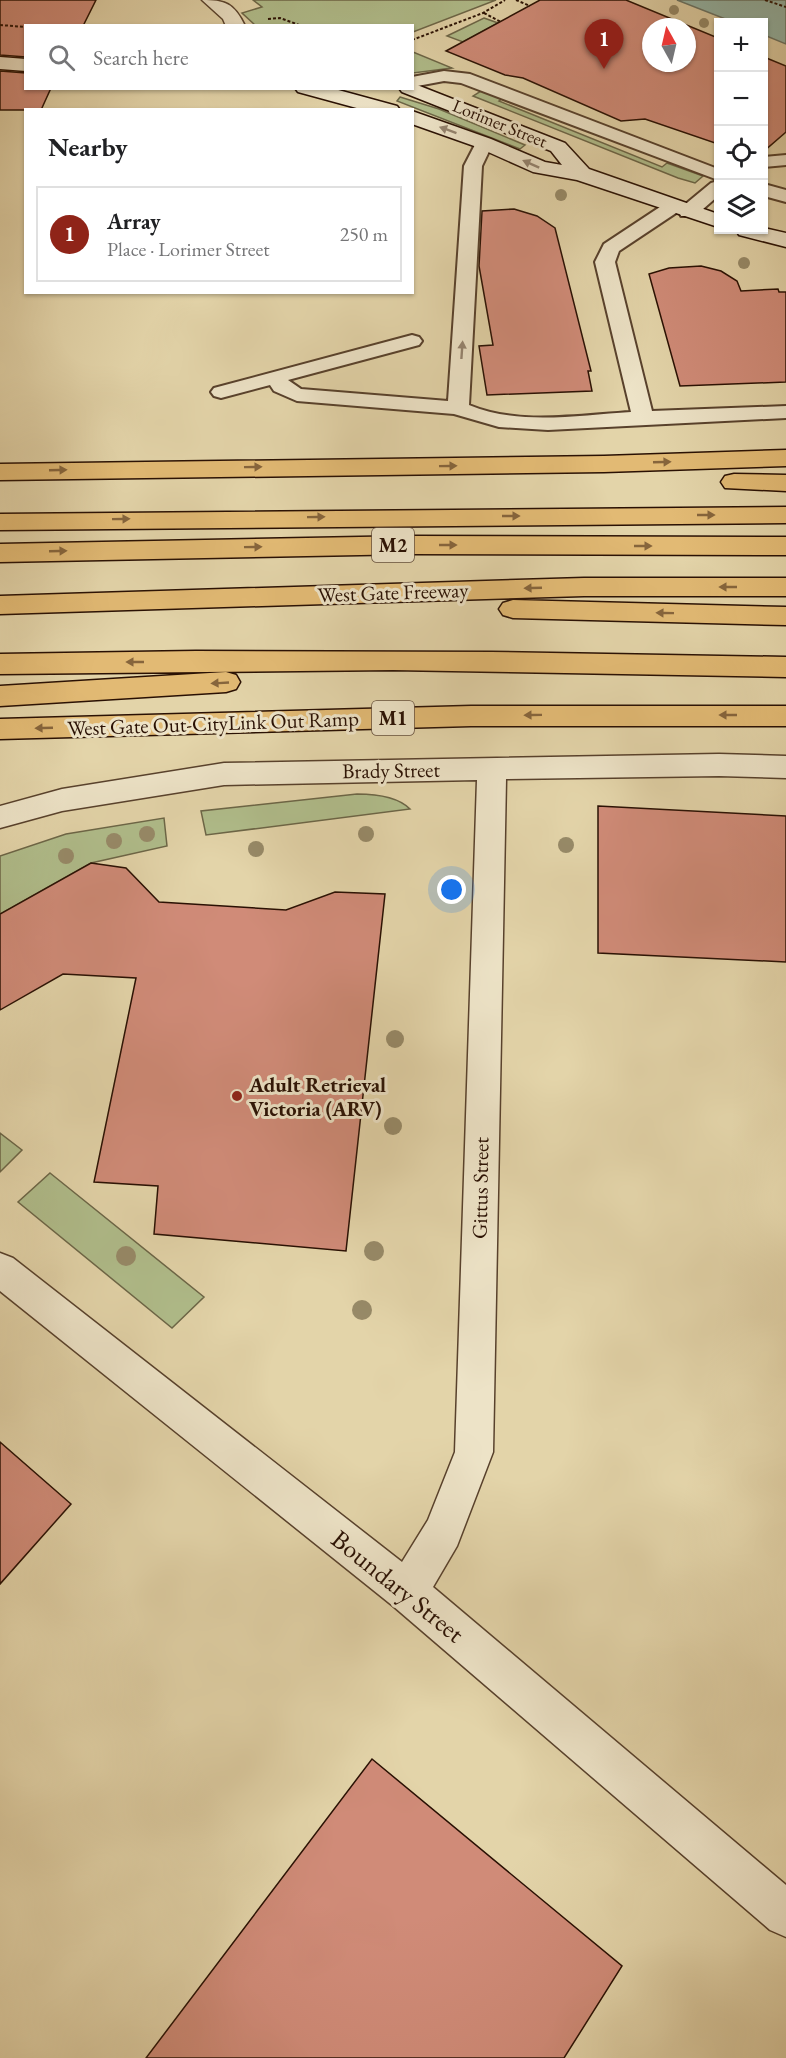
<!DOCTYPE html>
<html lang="en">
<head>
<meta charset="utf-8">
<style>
  :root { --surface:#fff; --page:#f2f2f2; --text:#202124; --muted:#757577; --line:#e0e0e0; --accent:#8f2418 }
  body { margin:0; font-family:"EB Garamond",serif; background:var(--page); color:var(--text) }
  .controls { position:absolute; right:18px; top:18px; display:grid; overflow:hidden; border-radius:0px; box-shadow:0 2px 4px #0004 }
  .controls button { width:54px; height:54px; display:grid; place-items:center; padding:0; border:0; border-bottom:2px solid var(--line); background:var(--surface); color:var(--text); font:30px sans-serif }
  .compass { position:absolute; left:642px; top:18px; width:54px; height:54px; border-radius:50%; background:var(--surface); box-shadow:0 2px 4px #0004; rotate:352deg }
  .you { position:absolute; left:452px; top:890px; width:21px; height:21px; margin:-15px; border:4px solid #fff; border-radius:50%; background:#1a73e8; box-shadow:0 0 0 9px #1a73e833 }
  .badge { display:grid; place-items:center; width:39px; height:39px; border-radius:50%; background:var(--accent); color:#fff; font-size:20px; font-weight:700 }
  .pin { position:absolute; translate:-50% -50px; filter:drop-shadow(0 2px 3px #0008) }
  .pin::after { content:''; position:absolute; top:32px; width:21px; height:18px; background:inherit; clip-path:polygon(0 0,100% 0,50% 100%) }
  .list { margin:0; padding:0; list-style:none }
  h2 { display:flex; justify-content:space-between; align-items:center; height:78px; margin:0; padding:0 24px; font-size:26px }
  h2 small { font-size:20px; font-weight:400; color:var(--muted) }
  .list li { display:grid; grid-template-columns:39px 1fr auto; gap:18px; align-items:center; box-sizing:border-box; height:96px; margin:0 12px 12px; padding:0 12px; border:2px solid var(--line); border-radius:0px }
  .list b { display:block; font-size:22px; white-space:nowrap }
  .list p { margin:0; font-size:20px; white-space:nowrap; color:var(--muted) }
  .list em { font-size:20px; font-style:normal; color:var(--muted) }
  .icon { flex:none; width:33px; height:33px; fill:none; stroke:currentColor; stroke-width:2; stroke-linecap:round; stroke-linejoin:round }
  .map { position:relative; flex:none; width:786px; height:2058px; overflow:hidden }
  .search { position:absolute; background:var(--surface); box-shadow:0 2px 4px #0004; left:24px; top:24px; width:390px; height:66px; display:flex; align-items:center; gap:15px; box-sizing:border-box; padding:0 21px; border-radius:0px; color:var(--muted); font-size:22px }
  .panel { position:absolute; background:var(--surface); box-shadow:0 2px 4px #0004; left:24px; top:108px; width:390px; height:186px; border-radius:0px }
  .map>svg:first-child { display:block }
  .green { fill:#b0bd8b; stroke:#6c6647; stroke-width:1.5 }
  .water { fill:#95b8aa; stroke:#6a7567; stroke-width:1.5 }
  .building { fill:#d08b78; stroke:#291003; stroke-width:1.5; fill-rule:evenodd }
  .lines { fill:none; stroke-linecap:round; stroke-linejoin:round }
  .lane-casing { stroke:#58412c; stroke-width:4 }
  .street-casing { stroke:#58412c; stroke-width:3 }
  .secondary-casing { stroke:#291003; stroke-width:3 }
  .highway-casing { stroke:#291003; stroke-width:3 }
  .path { stroke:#291003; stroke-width:2; stroke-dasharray:3 2; stroke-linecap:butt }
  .lane { fill:#ede3c7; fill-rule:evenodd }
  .street { fill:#ede3c7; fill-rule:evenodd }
  .secondary { fill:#ede3c7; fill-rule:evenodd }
  .highway { fill:#e2ba74; fill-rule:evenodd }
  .tree { fill:#978a68 }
  .oneway { fill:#95846f }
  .oneway2 { fill:#86653c }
  .poi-dot { fill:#8f2418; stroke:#ede3c7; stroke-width:2 }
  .labels { text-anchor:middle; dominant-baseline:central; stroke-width:6; stroke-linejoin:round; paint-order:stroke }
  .far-street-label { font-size:18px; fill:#291003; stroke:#ede3c7 }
  .shield { fill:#ede3c7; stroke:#644f3e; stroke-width:1.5 }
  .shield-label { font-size:20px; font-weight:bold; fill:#291003 }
  .street-label { font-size:21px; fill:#291003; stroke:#ede3c7 }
  .poi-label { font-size:21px; font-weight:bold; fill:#291003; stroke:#ede3c7; text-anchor:start }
  .near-street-label { font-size:26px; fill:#291003; stroke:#ede3c7 }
</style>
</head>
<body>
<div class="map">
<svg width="786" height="2058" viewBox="0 0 786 2058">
  <rect width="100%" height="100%" fill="#e3d4a9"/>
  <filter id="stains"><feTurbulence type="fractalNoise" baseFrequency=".00333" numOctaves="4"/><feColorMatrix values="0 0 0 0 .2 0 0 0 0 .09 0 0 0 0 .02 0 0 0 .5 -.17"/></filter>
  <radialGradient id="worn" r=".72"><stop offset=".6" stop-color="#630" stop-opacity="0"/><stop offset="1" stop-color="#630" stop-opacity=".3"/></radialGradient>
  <!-- green -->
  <path class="green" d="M253 0H496L413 32 412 26 255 25 242 13 262 7Z
    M484 18 498 23 463 42 447 36Z
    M412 52H413L452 68 413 73Z
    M484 89 504 97 499 101 662 167 667 163 703 176 695 183 678 178 473 96Z
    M400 97 439 109 525 145 520 149 397 101Z
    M357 794C374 794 397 796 410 809L206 835 201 811Z
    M164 818 167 846 91 863 0 914V856L66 834Z
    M0 1133 22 1150 0 1172Z
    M50 1173 204 1297 172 1328 18 1202Z"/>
  <!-- water -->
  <path class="water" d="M677 0H786V44L764 35V22H733Z"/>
  <!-- building -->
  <path class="building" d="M0 0H96L83 26H26V57L0 55Z
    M540 0H626L718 38V144L645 119 621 121 523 78 505 75 446 51ZM651 27H687V63H651Z
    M764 57 786 66V132L764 151Z
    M0 71 26 73V88H51L41 110H0Z
    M514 209 537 216 555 228 591 371H588L592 391 487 395 479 346 493 345 479 266 482 211Z
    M701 266 721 271 737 281 741 291 778 289 779 292H786V382L680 386 649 274 669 268Z
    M598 806 786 816V962L598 953Z
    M91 863 126 868 159 902 286 910 335 892 385 894 346 1251 154 1234 158 1186 94 1182 136 978 63 974 0 1010V914Z
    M0 1442 71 1504 0 1584Z
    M372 1759 622 1966 564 2058H146Z"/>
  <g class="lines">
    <defs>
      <path id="lane" d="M444 71 470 74 718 169V180L461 83 444 81 412 87V77Z
        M484 138 493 143 482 166 469 405C520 426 578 415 631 412L595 262 604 244 666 203H680L682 207 711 183 718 181V196L695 216H681L679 211 619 251 615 262 652 411 786 406V418L548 430 499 427 454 414 297 401 274 391 270 385 221 398 214 396 211 392 214 388 412 335 419 337 422 341 419 345 288 380 301 389 448 401 464 166 478 139Z
        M786 155V165L764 167V157Z
        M764 184 786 190V202L764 196Z"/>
      <path id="street" d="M202 0C225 0 234 3 245 26H226L223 19Z
        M719 754 786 756V778L719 776 506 779 493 1452 457 1546 433 1587 786 1885V1937L770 1930 393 1606 0 1291V1253L13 1258 402 1562 428 1520 455 1452 477 780 224 785 62 811 0 828V806L62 789 224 763Z"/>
      <path id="secondary" d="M0 57 26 59V71L0 69Z
        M412 83 565 143 589 169 718 214V227L577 180 533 172 477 147 412 124V111L491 139 545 162 562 165 551 151 402 92 399 88H412Z
        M295 88H331L397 106 400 110H364L298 92Z
        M764 228 786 233V247L739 235 736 230Z"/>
      <path id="highway" d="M786 450V466L604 472 0 480V464L604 456Z
        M734 474 786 475V491L725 488 721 482 725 476Z
        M786 507V523L0 530V514Z
        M413 536 786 537V555L413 554 0 562V544Z
        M584 578H786V596H584L0 614V596Z
        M513 600 786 607V625L513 618 503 615 499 609 503 603Z
        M196 651 491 652 786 657V677L393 670 0 674V654Z
        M226 672 236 675 240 682 236 689 226 692 0 706V686Z
        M471 706H786V726H471L0 739V719Z"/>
    </defs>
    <!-- lane casing -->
    <use href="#lane" class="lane-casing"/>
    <!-- street casing -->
    <use href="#street" class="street-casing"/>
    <!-- secondary casing -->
    <use href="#secondary" class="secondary-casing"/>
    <!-- highway casing -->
    <use href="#highway" class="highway-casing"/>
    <!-- path -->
    <path class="path" d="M516 0 530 6
      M765 0 786 7
      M484 13 501 22
      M268 19 280 18 302 26
      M0 25 26 27
      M412 40 483 13 505 0"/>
    <!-- lane -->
    <use href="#lane" class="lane"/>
    <!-- street -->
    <use href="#street" class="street"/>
    <!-- secondary -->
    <use href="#secondary" class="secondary"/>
    <!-- highway -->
    <use href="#highway" class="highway"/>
  </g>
  <!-- trees -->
  <g class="tree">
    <circle cx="674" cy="10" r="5"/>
    <circle cx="704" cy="23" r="5"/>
    <circle cx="561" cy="195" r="6"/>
    <circle cx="744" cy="263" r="6"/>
    <circle cx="147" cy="834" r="8"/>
    <circle cx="366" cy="834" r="8"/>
    <circle cx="114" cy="841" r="8"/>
    <circle cx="566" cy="845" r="8"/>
    <circle cx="256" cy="849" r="8"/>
    <circle cx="66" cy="856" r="8"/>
    <circle cx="395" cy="1039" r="9"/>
    <circle cx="393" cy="1126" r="9"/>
    <circle cx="374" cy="1251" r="10"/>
    <circle cx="126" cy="1256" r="10"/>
    <circle cx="362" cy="1310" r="10"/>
  </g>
  <!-- one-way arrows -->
  <defs><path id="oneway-solid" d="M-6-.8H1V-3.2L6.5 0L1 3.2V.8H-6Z" transform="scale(1.5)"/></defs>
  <g class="oneway">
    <use href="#oneway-solid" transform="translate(448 130) rotate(-160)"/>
    <use href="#oneway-solid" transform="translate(531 164) rotate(-156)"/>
    <use href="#oneway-solid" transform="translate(462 350) rotate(-86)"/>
  </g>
  <g class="oneway2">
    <use href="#oneway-solid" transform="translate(662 462) rotate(-2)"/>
    <use href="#oneway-solid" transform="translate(448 466) rotate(-1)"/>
    <use href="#oneway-solid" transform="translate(253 467) rotate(-1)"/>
    <use href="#oneway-solid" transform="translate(58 470) rotate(-2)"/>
    <use href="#oneway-solid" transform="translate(706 515)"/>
    <use href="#oneway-solid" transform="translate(511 516)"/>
    <use href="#oneway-solid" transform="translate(316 517) rotate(-1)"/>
    <use href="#oneway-solid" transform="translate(121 519) rotate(-1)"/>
    <use href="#oneway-solid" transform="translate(448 545)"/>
    <use href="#oneway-solid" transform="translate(643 546)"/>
    <use href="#oneway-solid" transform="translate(253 547) rotate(-1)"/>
    <use href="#oneway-solid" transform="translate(58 551) rotate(-2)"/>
    <use href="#oneway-solid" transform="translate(728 587) rotate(-180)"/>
    <use href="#oneway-solid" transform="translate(533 588) rotate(178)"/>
    <use href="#oneway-solid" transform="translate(665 613) rotate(-179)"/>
    <use href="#oneway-solid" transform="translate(135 662) rotate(-180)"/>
    <use href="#oneway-solid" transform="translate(220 683) rotate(177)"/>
    <use href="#oneway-solid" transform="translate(533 715) rotate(179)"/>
    <use href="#oneway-solid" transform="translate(728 715) rotate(-180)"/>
    <use href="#oneway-solid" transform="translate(44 728) rotate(178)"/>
  </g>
  <!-- markers -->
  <circle class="poi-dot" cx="237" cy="1096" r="6"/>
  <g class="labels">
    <!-- far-street labels -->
    <g class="far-street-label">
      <text transform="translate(500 123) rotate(22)">Lorimer Street</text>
    </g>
    <!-- shield labels -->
    <g class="shield">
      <rect x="372" y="528" width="42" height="34" rx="4.5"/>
      <rect x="372" y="701" width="42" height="34" rx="4.5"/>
    </g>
    <g class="shield-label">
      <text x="393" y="545">M2</text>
      <text x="393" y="718">M1</text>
    </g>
    <!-- street labels -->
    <g class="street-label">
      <text transform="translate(393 592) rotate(-2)">West Gate Freeway</text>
      <text transform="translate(213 723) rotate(-2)">West Gate Out-CityLink Out Ramp</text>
      <text transform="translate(391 770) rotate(-1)">Brady Street</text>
      <text transform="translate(480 1188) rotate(-89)">Gittus Street</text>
    </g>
    <!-- poi labels -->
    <g class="poi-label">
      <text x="249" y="1084">Adult Retrieval<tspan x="249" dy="24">Victoria (ARV)</tspan></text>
    </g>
    <!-- near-street labels -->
    <g class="near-street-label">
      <text transform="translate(398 1586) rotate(39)">Boundary Street</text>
    </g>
  </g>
  <rect width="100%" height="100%" filter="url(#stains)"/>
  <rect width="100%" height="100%" fill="url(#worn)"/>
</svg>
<div class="controls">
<button>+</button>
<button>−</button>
<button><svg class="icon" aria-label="locate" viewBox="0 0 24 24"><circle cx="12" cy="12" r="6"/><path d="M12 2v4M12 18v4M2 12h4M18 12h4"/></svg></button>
<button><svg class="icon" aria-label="layers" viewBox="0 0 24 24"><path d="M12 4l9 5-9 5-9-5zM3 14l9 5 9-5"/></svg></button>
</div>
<svg class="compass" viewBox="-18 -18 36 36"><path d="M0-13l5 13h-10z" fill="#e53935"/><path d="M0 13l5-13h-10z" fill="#757577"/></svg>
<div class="you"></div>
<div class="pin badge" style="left:604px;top:69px">1</div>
<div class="search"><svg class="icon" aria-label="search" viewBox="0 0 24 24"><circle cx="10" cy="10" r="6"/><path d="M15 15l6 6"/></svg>Search here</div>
<section class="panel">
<h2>Nearby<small></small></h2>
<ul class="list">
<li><span class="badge">1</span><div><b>Array</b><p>Place · Lorimer Street</p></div><em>250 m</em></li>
</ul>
</section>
</div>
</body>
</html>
